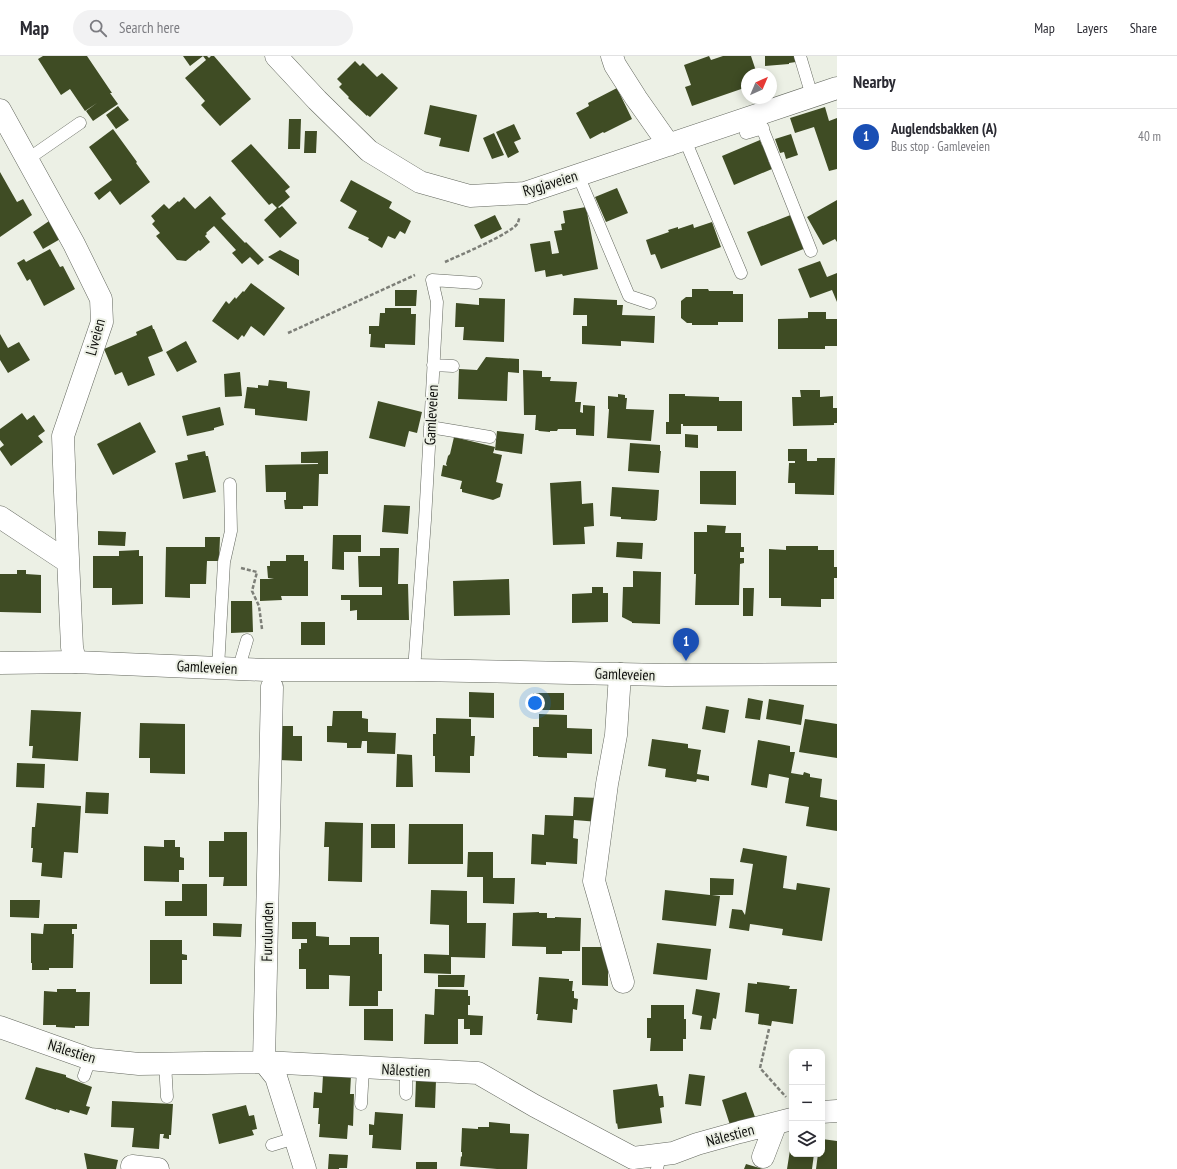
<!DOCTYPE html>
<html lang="en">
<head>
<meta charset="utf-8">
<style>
  :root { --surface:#fff; --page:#f2f2f3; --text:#2b2b33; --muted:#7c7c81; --line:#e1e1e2; --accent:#7c3aed }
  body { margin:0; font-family:"PT Sans Narrow",sans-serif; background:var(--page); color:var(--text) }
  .controls { position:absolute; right:12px; bottom:12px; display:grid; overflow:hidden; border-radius:8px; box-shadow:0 2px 10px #0003 }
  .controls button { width:36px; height:36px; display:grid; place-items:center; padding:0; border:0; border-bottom:1px solid var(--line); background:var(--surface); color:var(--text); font:20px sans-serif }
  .compass { position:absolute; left:741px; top:12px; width:36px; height:36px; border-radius:50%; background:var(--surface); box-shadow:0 2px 10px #0003; rotate:44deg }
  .you { position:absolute; left:535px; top:647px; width:14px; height:14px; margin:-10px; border:3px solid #fff; border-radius:50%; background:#1a73e8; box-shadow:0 0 0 6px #1a73e833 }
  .badge { display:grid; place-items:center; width:26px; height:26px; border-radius:50%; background:var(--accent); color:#fff; font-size:13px; font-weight:700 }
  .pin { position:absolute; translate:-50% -33px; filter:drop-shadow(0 1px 2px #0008) }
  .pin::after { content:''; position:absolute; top:21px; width:14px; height:12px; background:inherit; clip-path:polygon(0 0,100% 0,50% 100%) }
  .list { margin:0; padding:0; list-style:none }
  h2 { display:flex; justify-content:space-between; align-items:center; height:52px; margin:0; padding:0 16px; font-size:17px }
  h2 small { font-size:13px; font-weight:400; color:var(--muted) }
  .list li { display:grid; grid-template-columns:26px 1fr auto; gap:12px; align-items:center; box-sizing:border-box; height:56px; padding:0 16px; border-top:1px solid var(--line) }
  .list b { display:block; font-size:15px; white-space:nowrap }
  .list p { margin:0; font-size:13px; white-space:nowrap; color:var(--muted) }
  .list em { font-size:13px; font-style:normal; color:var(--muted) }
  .icon { flex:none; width:22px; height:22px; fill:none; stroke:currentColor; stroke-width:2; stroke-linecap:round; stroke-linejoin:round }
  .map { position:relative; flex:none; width:837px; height:1113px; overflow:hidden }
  header { display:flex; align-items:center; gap:24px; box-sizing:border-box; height:56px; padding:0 20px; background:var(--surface); border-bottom:1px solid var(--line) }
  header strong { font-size:19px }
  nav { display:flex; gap:22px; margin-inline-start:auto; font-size:14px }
  .search { width:280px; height:36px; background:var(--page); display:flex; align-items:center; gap:10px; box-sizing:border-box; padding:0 14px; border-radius:22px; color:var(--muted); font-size:15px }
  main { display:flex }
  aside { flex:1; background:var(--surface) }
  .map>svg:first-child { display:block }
  .building { fill:#3f4c24 }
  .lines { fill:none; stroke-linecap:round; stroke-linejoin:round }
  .service-casing { stroke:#63675e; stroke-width:13 }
  .minor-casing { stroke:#63675e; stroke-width:23 }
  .tertiary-casing { stroke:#63675e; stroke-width:23 }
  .path { stroke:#7d7f78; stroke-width:2.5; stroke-dasharray:4 2; stroke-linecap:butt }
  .service { stroke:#fff; stroke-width:12 }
  .minor { stroke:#fff; stroke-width:22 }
  .tertiary { stroke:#fff; stroke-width:22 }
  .labels { text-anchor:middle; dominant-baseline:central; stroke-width:4; stroke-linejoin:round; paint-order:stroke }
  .street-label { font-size:15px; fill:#0d0e0b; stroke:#ecf0e5 }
</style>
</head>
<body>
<header>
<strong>Map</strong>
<div class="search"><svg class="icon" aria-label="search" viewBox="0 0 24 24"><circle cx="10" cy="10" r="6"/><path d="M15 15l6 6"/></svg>Search here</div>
<nav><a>Map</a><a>Layers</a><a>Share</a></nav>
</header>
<main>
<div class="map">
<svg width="837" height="1113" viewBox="0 0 837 1113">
  <rect width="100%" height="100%" fill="#ecf0e5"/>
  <!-- building -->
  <path class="building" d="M43 0H87L112 37H110L118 48 93 65 86 55 97 47 85 55 70 33 61 39 38 3Z
    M183 0H207L209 2 211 0H214L251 43 220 70 201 49 205 45 185 22 206 4 203 0 190 10Z
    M709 0 711 4 723 0H751L757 18H747V31L692 50 685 31 691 29 684 9Z
    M765 0H794L796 6 789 7V8L765 10Z
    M355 5 360 10 363 7 377 21 382 17 398 32 370 61 367 59V60L348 42 349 41 339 31 342 28 337 23Z
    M617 32 632 63 604 77 603 76 590 83 576 57 589 50 588 47Z
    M430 49 477 59 469 96 439 90 441 82 424 78Z
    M118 50 129 64 116 73 106 59Z
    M825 51 829 65 837 62V113L829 115 814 71 795 77 790 62Z
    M289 63H301L300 93H288Z
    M514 68 521 83 514 86 519 96 508 102 496 76Z
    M113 73 137 106 136 107 150 126 120 149 110 135 99 144 94 137 112 124 89 91Z
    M305 75H317L316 97H304Z
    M494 77 504 99 492 103 483 82Z
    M791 78 798 99 786 103 784 96 780 97 775 83Z
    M760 84 762 89 766 88 772 103 768 104 772 113 734 129 722 100Z
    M251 88 290 131 285 135 290 141 277 152 272 147 269 149 231 105Z
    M0 116 17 146 23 143 32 159 0 181Z
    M351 124 392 146 389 152 411 165 405 178 400 175 395 183 388 180 382 192 368 184 369 182 348 172 357 155 340 145Z
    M617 132 628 157 606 166 595 141Z
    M210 140 226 158 221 162 245 187 246 186 264 204 258 209 250 201 242 208 232 197 236 194 214 170 206 177 207 178 205 180 210 186 200 195 199 194 186 205 177 204 156 180 160 177 152 168 155 165 151 160 164 148 169 153 178 145 179 146 184 141 195 153Z
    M837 144V186L835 183 823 189 807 161Z
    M282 150 297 167 280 182 264 164 278 151 279 152Z
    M586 151 598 213 563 220 562 218 546 221 545 214 535 216 530 188 550 185 552 198 559 197 554 175 562 174 561 168 565 167 563 155Z
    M793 158 806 192 761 210 747 176Z
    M495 159 502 173 481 183 474 169Z
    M52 163 62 182 43 193 33 176Z
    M712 166 721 191 661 213 655 198 651 199 646 184 669 176 668 174 678 171V173L693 168 694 172Z
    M50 193 60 211 63 210 75 233 44 250 30 223 27 225 17 207 24 203 26 206Z
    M280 194 299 204V220L268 201Z
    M820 205 827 221 837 217V246L832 234 810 242 798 213Z
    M251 227 285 252 264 280 251 270 244 281 242 279 238 284 212 265 226 245 229 248 235 241 236 243 243 235 244 236Z
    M692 233H708L709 235H733V238H743V266H718V269H692V267H687L681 262V245L686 241H692Z
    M395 234H417L416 250H395Z
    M479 242 505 243 504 286 463 284 464 271H455L456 247 479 249Z
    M574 242 617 244V249H623L622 259 655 260 654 287 621 285V290L582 288V270H587V259H573Z
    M385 252H411V258H416L415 289 385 288V292L370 291 371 278H369V270H379L380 257H385Z
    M808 256H826V263H837V290H825V293H778V263L808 262Z
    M152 269 153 273H154L163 295 148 301 155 319 128 330 122 316 115 319 104 293 137 279 136 276Z
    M0 278 8 292 19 286 30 304 8 317 0 304Z
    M186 285 197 306 177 316 166 296Z
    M486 301 519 303V317L508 316 507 345 458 343 459 313 477 314Z
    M523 314 542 315V321H551L550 325 577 326 575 346H581L580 356 583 357V349L595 350 594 380 576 379V373H558L557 375H550V376L539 375 538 374H535L536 359H524Z
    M240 316 242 340 225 341 224 318Z
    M269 324 287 326V332L310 335 307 365 255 359V353L244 352 247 331 258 332V329L268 330Z
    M800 334H820V341L833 340V352H837V367H834V369L793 370 792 341H801Z
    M618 338 625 339V342H627L626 353 654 354 651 385 607 382 609 353H608V340L618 341Z
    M669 338H685V340L719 341V345H742V375H717V370H683V368H681V378H666V366H669Z
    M378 345 422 356 417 377 409 375 405 391 369 382Z
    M220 351 224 369 214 372V374L187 380 182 360Z
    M22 357 27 364 34 359 45 375 38 380 43 386 11 410 0 394V392L4 389 0 384V373Z
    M140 366 156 396 113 419 97 388Z
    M497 375 524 378 522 398 495 394Z
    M685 378 698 379V392L685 391Z
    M454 381 495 391 493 397 502 399 496 426 503 428 500 441 493 444 462 436V433H460L462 425 441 420 443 409 447 410 446 408 448 400 450 398Z
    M630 387 660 389V395H661L659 417 628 415Z
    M788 393H807V405H817V402H835L834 439 795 438V427H788L789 407H795V405H788Z
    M205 395 206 400H208L216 436 183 443 175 407 188 404 187 399Z
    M328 395V418H318H319L318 450H303V453H285L284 444H286V436H266L265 409 318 408V407H301V396Z
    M700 415H736V449L700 448Z
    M581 425 582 448 593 447 594 470 584 471 585 488 553 489 550 427Z
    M612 431 659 434 657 464H656L655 465 621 463V461L610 460Z
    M384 449 410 450 408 478 382 476Z
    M707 469 726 470 725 477H741V491H744V496H740V502H744V507L740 508 739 549H695L696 518H694V476H707Z
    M98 475 126 476 125 490 98 489Z
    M333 479H361V496H344V514L332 513Z
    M205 481H220L219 505H207L206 528H190V542L165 541 166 491H205Z
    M617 486 643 487 642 503 616 501Z
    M786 490H818V494H834V511H837V522H834V543H821V551L781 550V542H769V493L786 494Z
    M380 492H399L398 528H408L409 564H357V554L350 555V544H341V539H382V531H359L358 500H380Z
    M139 494V500H143V548L112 549V532H93V500H119V495Z
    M286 499H304V505H308V540H281L282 544 260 545V523H274L268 522 267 510H270V505H286Z
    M17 514H26V518L41 519V557L0 556V518H17Z
    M633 515 661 516 660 568 632 567V566L622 561 623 531H633Z
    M509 523 510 559 454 560 453 525Z
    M592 531H603V537H608V566L572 567V538L592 537Z
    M743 532H754L753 560H743Z
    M231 545H252L253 576 231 577Z
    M301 566H325V589H301Z
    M469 636 494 637V662L469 661Z
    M533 637H564V654H532Z
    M748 642 763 645 760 664 745 662Z
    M769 643 804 649 801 669 766 663Z
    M706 650 729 654 725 677 702 673Z
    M31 654 81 656 78 705 32 702 33 690H29Z
    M333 655H362V662L368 663V676L396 677 395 698 367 697V685H362L361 692H347V687L327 686V670H332Z
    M539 658 567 659V672L592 673V698L567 697V702L538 701V700H533V671H539Z
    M436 662 471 663V680H475L474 700H470V717L435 716V700H433V678H436Z
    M805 663 837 668V702L799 696Z
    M140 667 185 668V718L150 717V702H139Z
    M282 670H293V680H302V705L279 704Z
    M652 683 688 688V692L701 694 697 718 709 720V725L697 723 696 726 665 721 666 713 648 710Z
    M758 684 790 690V696H795L791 717 803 719 804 716 810 718V721L822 723 820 741 837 744V775L806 770 809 751 785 747 789 722 769 718 767 732 751 729Z
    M397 698 412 699 413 731H396Z
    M17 707 45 708 44 732 16 731Z
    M86 736 109 737 108 758 85 757Z
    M574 741 600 742 599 766 574 764 573 782 578 783 577 808 546 806V809L531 808 532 778 544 779 545 759 573 760Z
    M37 747 81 750 78 797 64 796 62 822 41 820 42 807 32 806 33 792H31L32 771H35Z
    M325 766 363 767 362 826 328 825 329 791H324Z
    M371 768H395V792H371Z
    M409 768H463V808H408Z
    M224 776H247V830H223L224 821H209V785H224Z
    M164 784H175V791H180V801L184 802V814H179V826L144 825V790L164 791Z
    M743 792 787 800 783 832 796 834 797 827 830 832 822 885 782 879 783 873 750 868 749 875 729 872 732 853 742 854 745 859 753 808 740 806Z
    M468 796H493V822H515L514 848 483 847V821H467Z
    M710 822 734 823 733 839H712L720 840 716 870 662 864 665 834 710 839Z
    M182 828H207V860H165V845H182Z
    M431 834 467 835V867H486L485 902 451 901V918L424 917V898L449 899V869L430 868Z
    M10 844H40L39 862 10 861Z
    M539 856V857H547V862H555V861L581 862 580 895H562V898H546V891L512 890 513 857Z
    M292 866H316V880L329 881V889H350V881H379V898H382V935H378V950H349L350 920 329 919V933H306V913H299V893H301V887H307V883H292Z
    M213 867 242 868 241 881 213 880Z
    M44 868H77V873H72V878H74L73 912H49V914H32V907H31V877L43 878Z
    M150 884H182V898L187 899V904H182V928H150Z
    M657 887 711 893 707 924 653 918Z
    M582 891H608V930L582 929Z
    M438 919H465L464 931H438Z
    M539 921 569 923V925H573L572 935H574V942L578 943 577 954 573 953 572 967 537 964 538 958H536Z
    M757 926 790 930 789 933H797L793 968 772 965 771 970 758 968 759 958 745 956 748 927 757 928Z
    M57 933H76V936H90L89 970H75V972L56 971V969H43L44 935 57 936Z
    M435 933 468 934V940H470V949H468V959L483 960 482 979H470V973H464V963H458V988H424L425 958 434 959Z
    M696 933 720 937 716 963 713 962 711 974 700 973 702 960 692 958Z
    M651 949H684V963H686V983H683V995H650L651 982H647V962H651Z
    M364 953H393V985L364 984Z
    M36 1011 66 1019V1021L92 1031 86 1050 90 1051 87 1059 70 1054 69 1057 56 1053V1054L25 1043Z
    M689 1018 705 1020 701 1050 685 1048Z
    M323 1019 351 1020 350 1038H354L353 1070 348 1069 347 1083 319 1081 320 1069V1068H318L319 1052H313L314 1036 322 1037Z
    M416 1023 436 1024 435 1052 415 1051Z
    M657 1028 659 1040H663L664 1051 660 1052 662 1067 618 1073 617 1067 616 1068 613 1034Z
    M746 1036 755 1061 730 1069 722 1044Z
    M112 1045 173 1048 171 1079H169V1083L163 1082 164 1078H160L159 1093 132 1091 134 1072 111 1071Z
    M246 1049 249 1060 254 1059 257 1073 252 1074 254 1079 219 1088 212 1058Z
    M375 1056 403 1058 401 1094 372 1092 373 1079H369V1068L374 1069Z
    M489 1066 510 1068V1077L529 1078 527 1113H497L460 1110 461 1100 462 1101V1096H461L462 1072 478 1073V1071H489Z
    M822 1083 837 1085V1113H816L818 1098H822Z
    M790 1094 792 1095V1098H814L812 1113H787Z
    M84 1097 118 1104 116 1113H87Z
    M329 1098 348 1099 347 1112H339V1113H328Z
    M416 1106H437V1113H416Z
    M746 1108 763 1113H744Z"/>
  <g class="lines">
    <defs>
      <path id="service" d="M800 0 812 40
        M757 59 811 195
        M746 77 763 72
        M685 84 741 217
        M28 103 80 67
        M578 119 629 240 650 247
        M433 309 453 310
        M430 371 490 381
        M218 612 224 506 231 475 230 428
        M241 613 242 601 247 584
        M414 614 425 464 437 246 432 224 476 227
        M165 1007 167 1041
        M84 1020 90 1003
        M406 1038V1014
        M361 1048 363 1012
        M272 1089 295 1082
        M657 1113 660 1099"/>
      <path id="minor" d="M276 0 317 44 369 95 420 126 470 140 525 137 837 32
        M612 0 615 9 636 42 669 89
        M0 54 74 188 101 243 102 266 63 380 65 436 72 591 75 606
        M0 461 68 506
        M620 618 616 679 607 728 594 825 623 926
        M272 631 264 1006 276 1021 305 1113
        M0 971 90 1003 139 1008 264 1006 478 1017 535 1050 633 1102 673 1097 697 1088 740 1076 792 1063
        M822 1056 837 1055
        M763 1101 776 1067
        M132 1110 158 1113"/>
      <path id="tertiary" d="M0 607 75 606 265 614H414L571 617 666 619 837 618"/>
    </defs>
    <!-- service casing -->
    <use href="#service" class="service-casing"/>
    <!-- minor casing -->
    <use href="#minor" class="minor-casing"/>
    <!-- tertiary casing -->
    <use href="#tertiary" class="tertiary-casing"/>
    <!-- path -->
    <path class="path" d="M445 206C460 199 511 178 518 167 518 167 519 162 520 161
      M288 277 415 219
      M241 512 257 516 252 535 259 550 262 573
      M769 973 760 1012 786 1041"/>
    <!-- service -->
    <use href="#service" class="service"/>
    <!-- minor -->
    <use href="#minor" class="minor"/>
    <!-- tertiary -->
    <use href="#tertiary" class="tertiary"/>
  </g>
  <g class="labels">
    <!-- street labels -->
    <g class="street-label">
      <text transform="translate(550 127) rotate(-17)">Rygjaveien</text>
      <text transform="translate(95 281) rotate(-75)">Liveien</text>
      <text transform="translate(431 359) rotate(-87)">Gamleveien</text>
      <text transform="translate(207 611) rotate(3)">Gamleveien</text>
      <text transform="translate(625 618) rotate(2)">Gamleveien</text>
      <text transform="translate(267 876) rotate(-89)">Furulunden</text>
      <text transform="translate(72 995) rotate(17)">Nålestien</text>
      <text transform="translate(406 1014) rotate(3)">Nålestien</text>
      <text transform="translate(730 1079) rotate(-15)">Nålestien</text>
    </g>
  </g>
</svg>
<div class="controls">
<button>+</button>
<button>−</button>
<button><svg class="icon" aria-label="layers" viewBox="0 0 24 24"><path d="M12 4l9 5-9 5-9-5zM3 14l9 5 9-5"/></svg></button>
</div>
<svg class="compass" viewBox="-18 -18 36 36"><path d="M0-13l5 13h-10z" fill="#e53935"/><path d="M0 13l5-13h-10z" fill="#7c7c81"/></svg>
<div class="you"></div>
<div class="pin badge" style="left:686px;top:605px;background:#1a4fb4">1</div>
</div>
<aside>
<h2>Nearby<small></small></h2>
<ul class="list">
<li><span class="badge" style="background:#1a4fb4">1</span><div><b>Auglendsbakken (A)</b><p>Bus stop · Gamleveien</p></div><em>40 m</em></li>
</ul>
</aside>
</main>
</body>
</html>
